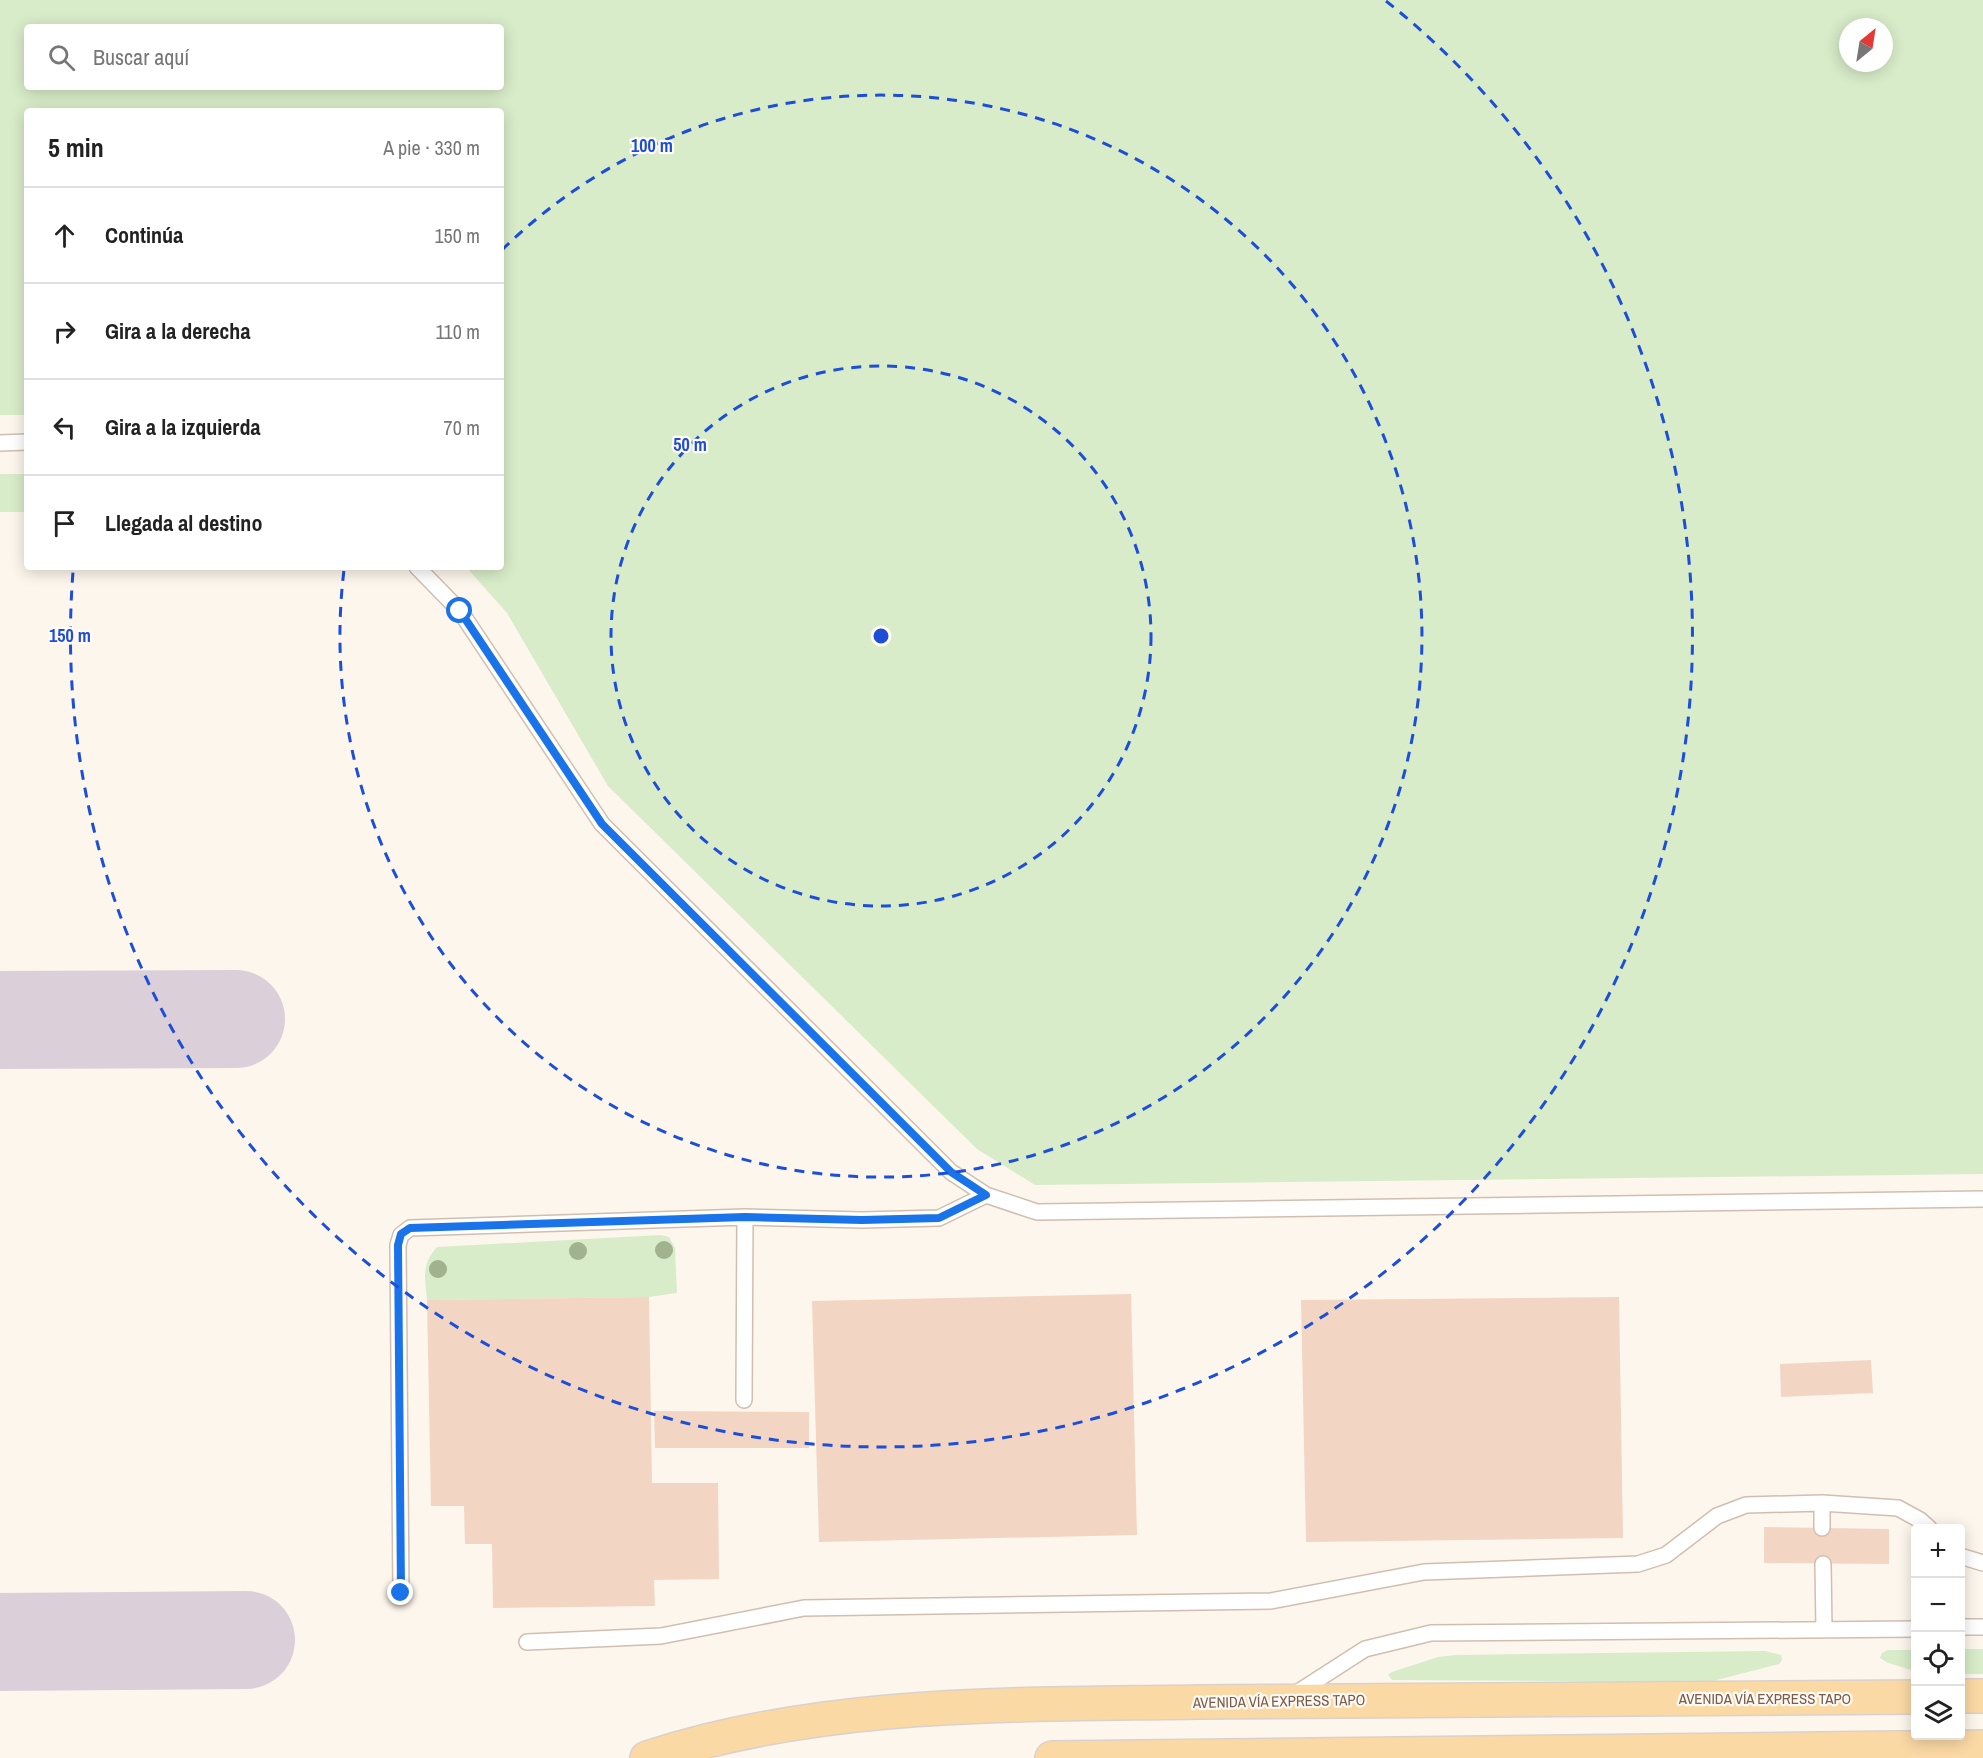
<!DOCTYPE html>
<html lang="es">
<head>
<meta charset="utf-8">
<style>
  :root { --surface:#fff; --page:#f2f2f2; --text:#222; --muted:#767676; --line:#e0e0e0 }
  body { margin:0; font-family:"Archivo Narrow",sans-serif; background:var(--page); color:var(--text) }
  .controls { position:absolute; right:18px; bottom:18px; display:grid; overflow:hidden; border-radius:6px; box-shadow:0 3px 15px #0003 }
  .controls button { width:54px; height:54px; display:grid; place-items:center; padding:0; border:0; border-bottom:2px solid var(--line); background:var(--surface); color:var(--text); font:30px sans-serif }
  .compass { position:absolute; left:1839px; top:18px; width:54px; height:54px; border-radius:50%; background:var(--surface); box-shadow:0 3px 15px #0003; rotate:30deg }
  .stop { position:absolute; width:18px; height:18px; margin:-14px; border:4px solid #1a73e8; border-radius:50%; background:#fff }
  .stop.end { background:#1a73e8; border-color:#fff; box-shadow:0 2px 6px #0008 }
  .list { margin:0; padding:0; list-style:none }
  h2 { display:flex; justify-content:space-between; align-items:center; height:78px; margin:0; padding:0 24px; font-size:26px }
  h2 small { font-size:20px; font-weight:400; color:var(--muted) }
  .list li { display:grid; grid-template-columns:39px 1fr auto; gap:18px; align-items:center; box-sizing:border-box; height:96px; padding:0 24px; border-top:2px solid var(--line) }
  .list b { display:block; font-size:22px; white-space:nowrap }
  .list em { font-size:20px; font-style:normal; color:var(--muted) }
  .icon { flex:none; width:33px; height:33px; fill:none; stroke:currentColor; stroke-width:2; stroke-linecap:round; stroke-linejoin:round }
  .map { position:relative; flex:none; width:1983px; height:1758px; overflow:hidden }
  .search { position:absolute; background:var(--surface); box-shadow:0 3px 15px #0003; left:24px; top:24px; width:480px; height:66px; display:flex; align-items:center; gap:15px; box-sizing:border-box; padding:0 21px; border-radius:6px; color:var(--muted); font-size:22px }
  .panel { position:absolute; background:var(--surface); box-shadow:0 3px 15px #0003; left:24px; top:108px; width:480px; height:462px; border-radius:6px }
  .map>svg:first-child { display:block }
  .green { fill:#d8ecc9; fill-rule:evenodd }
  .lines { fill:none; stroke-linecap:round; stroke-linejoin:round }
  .taxiway { stroke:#dbcfda; stroke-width:98 }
  .building { fill:#f3d5c3 }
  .lane-casing { stroke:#d1beb0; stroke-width:18 }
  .primary-casing { stroke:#dad1cd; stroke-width:36 }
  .lane { stroke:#fff; stroke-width:15 }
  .primary { stroke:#fbd9a5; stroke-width:33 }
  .tree { fill:#a0b28e }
  .route { stroke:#1a73e8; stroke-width:8 }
  .ring { fill:none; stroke:#1d4ed8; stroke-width:3; stroke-dasharray:10 8 }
  .labels { text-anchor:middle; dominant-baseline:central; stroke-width:4.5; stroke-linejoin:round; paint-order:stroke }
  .street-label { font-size:15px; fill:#7a5c4d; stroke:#fffaf3 }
  .centre { fill:#1d4ed8; stroke:#fffaf3; stroke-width:3 }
  .ring-label { font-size:18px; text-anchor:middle; font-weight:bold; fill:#1d4ed8; stroke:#fffaf3; stroke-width:4.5; stroke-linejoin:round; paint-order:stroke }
</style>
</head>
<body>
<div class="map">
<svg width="1983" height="1758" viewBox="0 0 1983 1758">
  <rect width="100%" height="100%" fill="#fdf6ec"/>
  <!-- green -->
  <path class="green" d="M0 0H1983V1174L1035 1185 977 1149 608 786 507 613 466 567H501V111H27V415H0ZM27 27H501V87H27ZM1848 27H1884V63H1848Z
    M0 474H27V512H0Z
    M661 1235 669 1237 675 1248 677 1293 649 1297 427 1300C425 1277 421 1265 437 1247Z
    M1961 1649H1983V1674H1961Z
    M1888 1650H1915V1671L1888 1663 1880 1658 1882 1653Z
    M1765 1651 1781 1655 1782 1660 1779 1664 1709 1682 1392 1680 1388 1675 1392 1672 1438 1657 1456 1655Z"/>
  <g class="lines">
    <!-- taxiway -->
    <path class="taxiway" d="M0 1020 236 1019
      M0 1642 246 1640"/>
  </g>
  <!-- building -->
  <path class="building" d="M1131 1294 1137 1535 819 1542 812 1301Z
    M649 1297 652 1483H718L719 1579 654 1580 655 1606 493 1608 492 1544H465L464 1506H431L427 1300Z
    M1619 1297 1623 1538 1306 1542 1301 1300Z
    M1871 1360 1873 1393 1781 1397 1780 1364Z
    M654 1411 809 1412V1448H655Z
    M1764 1527 1889 1529V1564L1764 1563Z"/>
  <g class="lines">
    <defs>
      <path id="lane" d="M0 443 27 442
        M417 567 460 611 602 824 951 1172 986 1195 1037 1212 1983 1199
        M744 1400 745 1217
        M1822 1528V1503L1898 1508 1920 1520 1929 1528
        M1960 1556 1983 1563
        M1823 1564 1824 1630
        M401 1593 398 1245 401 1235 410 1228 745 1217 862 1220 939 1218 986 1195
        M1960 1627H1983
        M527 1642 661 1636 804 1608 1271 1601 1424 1572 1638 1564 1666 1555 1717 1516 1746 1505 1822 1503
        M1292 1696 1365 1649 1431 1633 1916 1629"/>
      <path id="primary" d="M1960 1696H1983
        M647 1758C825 1700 1014 1705 1199 1702 1438 1699 1677 1700 1916 1697
        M1052 1758 1983 1747"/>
    </defs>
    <!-- lane casing -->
    <use href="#lane" class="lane-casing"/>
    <!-- primary casing -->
    <use href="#primary" class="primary-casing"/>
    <!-- lane -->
    <use href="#lane" class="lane"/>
    <!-- primary -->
    <use href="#primary" class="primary"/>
  </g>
  <!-- trees -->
  <g class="tree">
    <circle cx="664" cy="1250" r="9"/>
    <circle cx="578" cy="1251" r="9"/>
    <circle cx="438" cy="1269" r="9"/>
  </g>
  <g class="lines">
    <!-- route -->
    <path class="route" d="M401 1593 398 1245 401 1234 410 1228 745 1217 862 1220 939 1218 986 1195 951 1172 602 824 460 611"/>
  </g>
  <!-- distance rings -->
  <g class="ring">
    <circle cx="881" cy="636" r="270"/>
    <path d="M502 250A541 541 0 1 1 344 570"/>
    <path d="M1386 1A811 811 0 1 1 73 572"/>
  </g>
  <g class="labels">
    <!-- street labels -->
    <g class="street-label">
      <text x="1765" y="1698">AVENIDA VÍA EXPRESS TAPO</text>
      <text transform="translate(1279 1701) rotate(-1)">AVENIDA VÍA EXPRESS TAPO</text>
    </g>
  </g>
  <circle cx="881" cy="636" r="9" class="centre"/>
  <g class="ring-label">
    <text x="652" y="152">100 m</text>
    <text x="690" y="451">50 m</text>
    <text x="70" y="642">150 m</text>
  </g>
</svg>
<div class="controls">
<button>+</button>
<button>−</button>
<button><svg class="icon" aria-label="locate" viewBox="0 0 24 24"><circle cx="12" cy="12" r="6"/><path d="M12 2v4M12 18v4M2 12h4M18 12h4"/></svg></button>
<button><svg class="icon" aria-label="layers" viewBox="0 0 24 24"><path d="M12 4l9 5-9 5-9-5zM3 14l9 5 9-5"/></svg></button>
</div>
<svg class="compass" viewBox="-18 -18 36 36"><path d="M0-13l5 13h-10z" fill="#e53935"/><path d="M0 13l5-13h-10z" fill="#767676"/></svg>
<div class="stop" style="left:460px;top:611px"></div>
<div class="stop end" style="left:401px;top:1593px"></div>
<div class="search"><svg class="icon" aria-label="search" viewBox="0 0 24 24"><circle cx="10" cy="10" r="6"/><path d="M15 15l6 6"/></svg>Buscar aquí</div>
<section class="panel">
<h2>5 min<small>A pie · 330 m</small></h2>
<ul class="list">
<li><svg class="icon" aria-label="ahead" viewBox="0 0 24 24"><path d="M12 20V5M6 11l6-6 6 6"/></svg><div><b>Continúa</b></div><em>150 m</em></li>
<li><svg class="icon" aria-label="right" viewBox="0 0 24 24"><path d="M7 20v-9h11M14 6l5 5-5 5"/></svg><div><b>Gira a la derecha</b></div><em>110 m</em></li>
<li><svg class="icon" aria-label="left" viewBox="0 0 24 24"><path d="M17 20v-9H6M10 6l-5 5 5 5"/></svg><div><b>Gira a la izquierda</b></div><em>70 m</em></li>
<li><svg class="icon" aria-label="arrive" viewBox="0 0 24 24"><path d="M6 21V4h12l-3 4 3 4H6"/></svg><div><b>Llegada al destino</b></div></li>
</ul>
</section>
</div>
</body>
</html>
